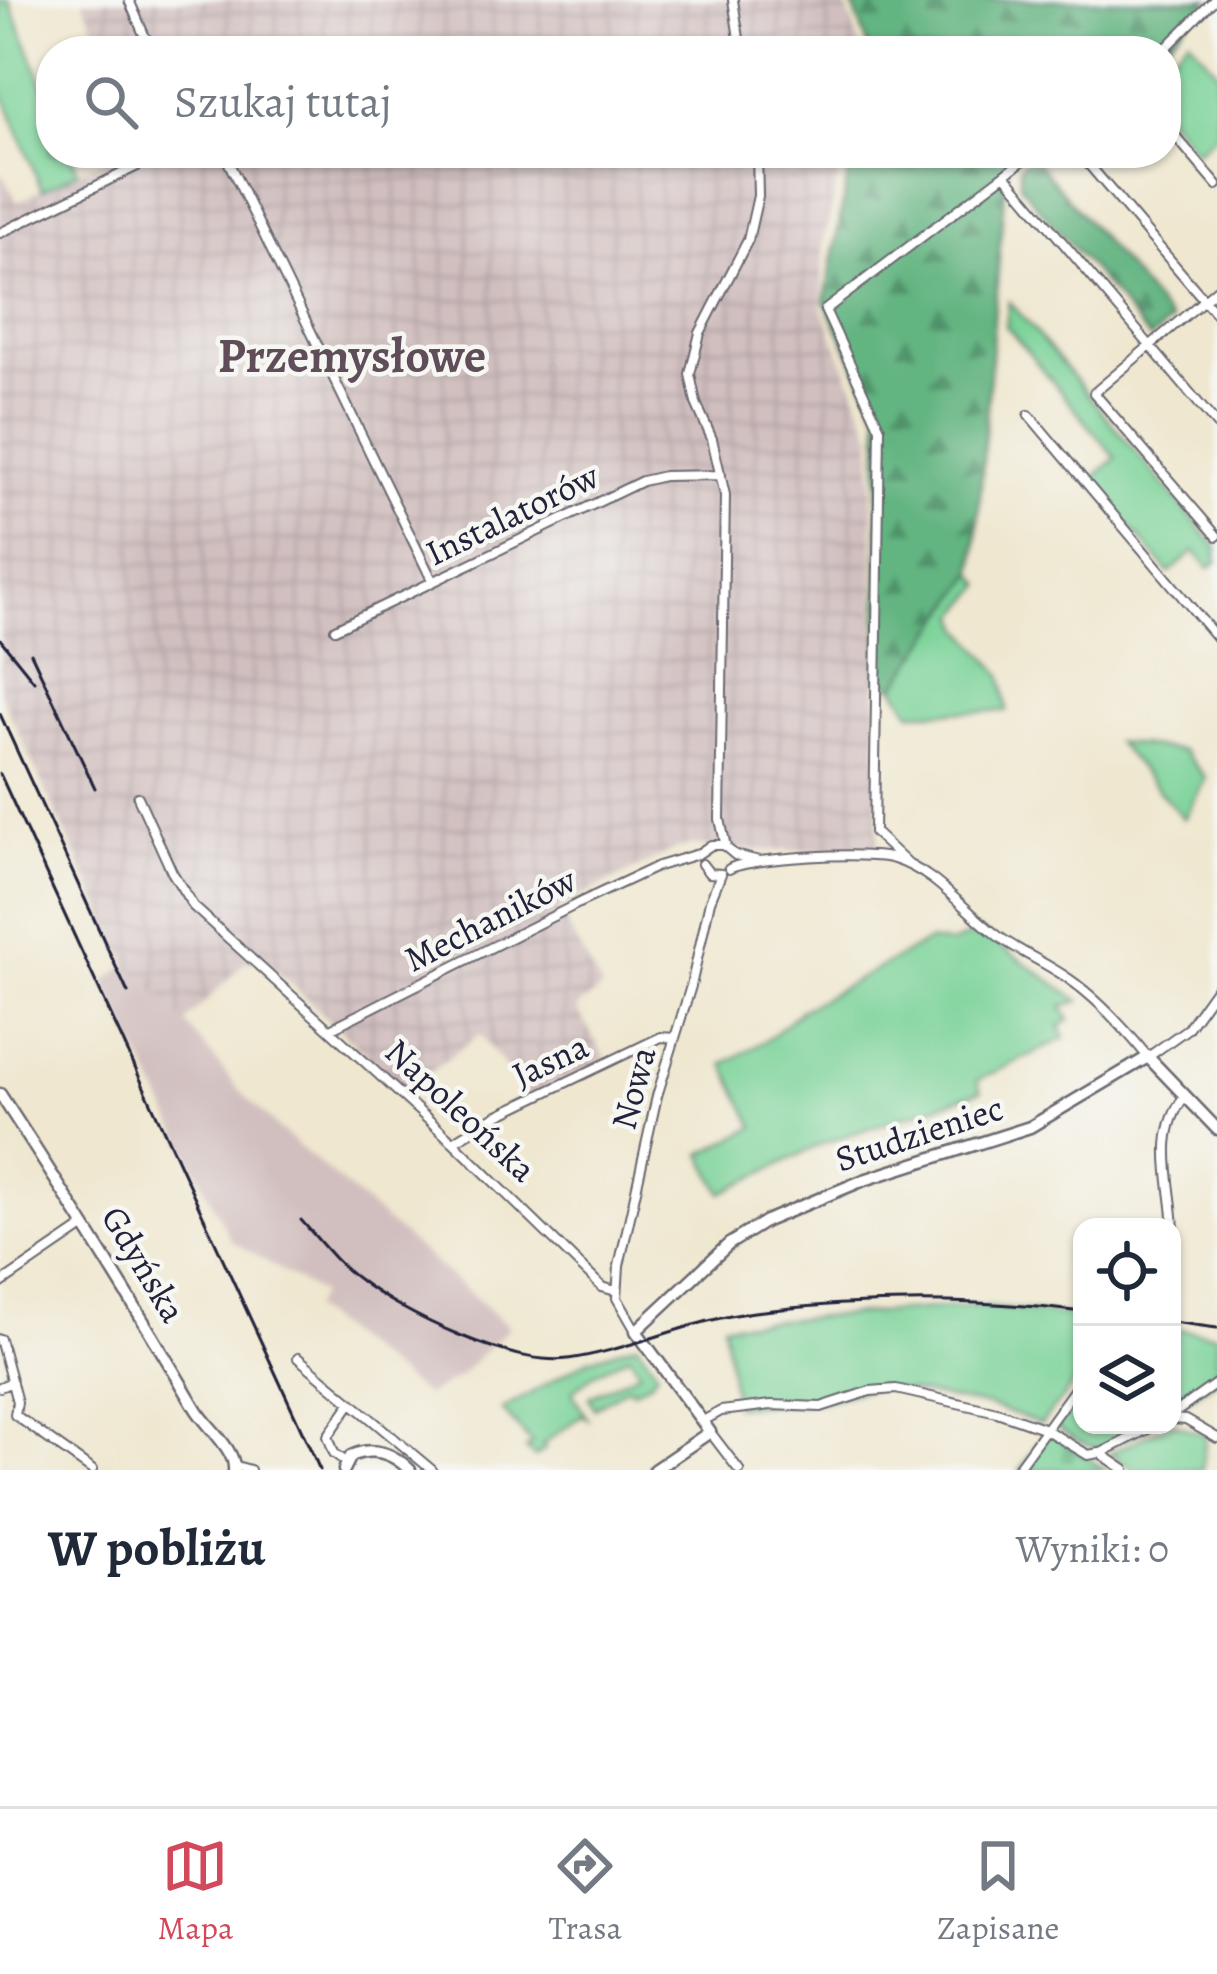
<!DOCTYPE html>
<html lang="pl">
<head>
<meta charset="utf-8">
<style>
  :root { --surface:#fff; --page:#f2f2f3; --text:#1f2937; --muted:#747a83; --line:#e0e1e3; --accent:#d1495b }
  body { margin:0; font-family:Alegreya,serif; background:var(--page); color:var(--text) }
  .controls { position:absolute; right:36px; bottom:36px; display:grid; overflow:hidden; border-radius:24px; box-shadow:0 3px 9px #0004 }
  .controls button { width:108px; height:108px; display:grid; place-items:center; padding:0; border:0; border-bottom:3px solid var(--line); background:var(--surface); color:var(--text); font:60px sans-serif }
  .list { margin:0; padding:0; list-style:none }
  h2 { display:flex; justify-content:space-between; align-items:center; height:156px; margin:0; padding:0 48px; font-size:51px }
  h2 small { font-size:39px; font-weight:400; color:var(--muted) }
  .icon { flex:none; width:66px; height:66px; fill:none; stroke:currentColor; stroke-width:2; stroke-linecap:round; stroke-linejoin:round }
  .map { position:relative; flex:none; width:1217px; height:1470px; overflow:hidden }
  .search { position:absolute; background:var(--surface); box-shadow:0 3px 9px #0004; left:36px; right:36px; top:36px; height:132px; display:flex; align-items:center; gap:30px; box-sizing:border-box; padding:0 42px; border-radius:48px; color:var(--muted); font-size:45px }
  .sheet { height:336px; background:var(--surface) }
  nav { display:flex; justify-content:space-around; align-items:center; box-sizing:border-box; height:168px; border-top:3px solid var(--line); background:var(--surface); font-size:33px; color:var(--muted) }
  nav a { display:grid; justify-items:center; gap:6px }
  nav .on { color:var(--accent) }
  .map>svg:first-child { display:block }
  .industrial { fill:url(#industrial-grid) }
  .railway { fill:#d1bfbf }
  .green { fill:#79d297; stroke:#4e7a69; stroke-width:3 }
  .forest { fill:url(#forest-firs); stroke:#426b5e; stroke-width:3 }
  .cemetery { fill:url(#cemetery-stones); stroke:#4e7a69; stroke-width:3 }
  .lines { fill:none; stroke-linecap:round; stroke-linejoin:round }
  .minor-casing { stroke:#6a676f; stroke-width:12 }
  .major-casing { stroke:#6a676f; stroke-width:15 }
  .minor { stroke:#fff; stroke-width:8 }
  .major { stroke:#fff; stroke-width:10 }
  .rail { stroke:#22223b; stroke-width:3 }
  .labels { text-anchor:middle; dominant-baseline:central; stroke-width:9; stroke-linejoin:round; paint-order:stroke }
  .street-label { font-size:36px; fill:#22223b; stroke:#f6f6f2 }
  .district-label { font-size:48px; font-weight:bold; fill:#5f4d59; stroke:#f6f6f2 }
</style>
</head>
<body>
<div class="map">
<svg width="1217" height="1470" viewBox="0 0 1217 1470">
  <defs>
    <pattern id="industrial-grid" width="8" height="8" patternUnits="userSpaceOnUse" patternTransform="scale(3)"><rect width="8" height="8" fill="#d1bfbf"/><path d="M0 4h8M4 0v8" fill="none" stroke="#b3a4a5"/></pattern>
    <pattern id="forest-firs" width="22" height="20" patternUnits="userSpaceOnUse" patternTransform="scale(3)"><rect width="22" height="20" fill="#62b480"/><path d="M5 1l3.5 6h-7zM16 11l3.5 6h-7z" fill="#50926a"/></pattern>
    <pattern id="cemetery-stones" width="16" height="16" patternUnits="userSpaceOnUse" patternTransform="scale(3)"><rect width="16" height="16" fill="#79d297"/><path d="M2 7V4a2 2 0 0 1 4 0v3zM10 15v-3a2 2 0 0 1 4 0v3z" fill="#68b483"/></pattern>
  </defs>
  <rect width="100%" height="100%" fill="#f6f6f2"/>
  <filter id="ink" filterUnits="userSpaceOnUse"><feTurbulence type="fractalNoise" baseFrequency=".00833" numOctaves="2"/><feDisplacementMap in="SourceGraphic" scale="24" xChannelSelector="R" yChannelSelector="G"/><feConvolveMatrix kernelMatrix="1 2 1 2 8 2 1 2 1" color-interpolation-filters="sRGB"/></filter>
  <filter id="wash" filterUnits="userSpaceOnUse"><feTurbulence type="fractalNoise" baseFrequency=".004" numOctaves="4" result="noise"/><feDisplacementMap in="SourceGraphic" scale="48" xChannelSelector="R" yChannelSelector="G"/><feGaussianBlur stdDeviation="2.7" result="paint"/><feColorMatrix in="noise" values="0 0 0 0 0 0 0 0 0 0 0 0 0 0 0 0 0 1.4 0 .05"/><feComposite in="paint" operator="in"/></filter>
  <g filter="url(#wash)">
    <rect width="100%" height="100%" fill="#efe7cf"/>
    <!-- industrial -->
    <path class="industrial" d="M83 0H844L862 51H104Z
      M115 153H844L823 244 822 307 872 434 878 850H731L693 845 673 850 558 908 602 989 576 1008 606 1059 529 1098 480 1034 405 1091 261 956 244 963 185 1022 128 965 0 693V171L17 202Z"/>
    <!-- railway -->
    <path class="railway" d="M128 965 185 1022 238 1089 281 1131 509 1327 459 1376 426 1396 311 1309 320 1294 231 1240 104 982Z"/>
    <!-- green -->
    <path class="green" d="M0 0H9L51 104V153H71L78 172 42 190 0 86Z
      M1189 38 1217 71V133L1196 151 1166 115V61Z
      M1009 301 1217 548V562L1209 568 1195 551 1169 573 1091 480 1116 458 1006 326Z
      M974 573 983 585 958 615 963 629 1002 675 1007 711 911 712 895 687Z
      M1116 742 1182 751 1206 778 1184 819Z
      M979 931 1080 1001 1062 1006 1070 1020 1060 1026 1065 1038 977 1081 981 1091 824 1143 722 1193 702 1154 755 1127 724 1064 771 1037 801 1010 929 941 951 944Z
      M975 1306 1082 1317V1374L1041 1424 989 1406 880 1386 816 1402 735 1406 723 1324Z
      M1172 1329 1217 1334V1380L1172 1410Z
      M637 1343 657 1371 651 1381 632 1391 629 1386 594 1408 589 1397 640 1371 630 1355 595 1373 572 1392 587 1418 582 1415 543 1444 545 1449 535 1457 526 1449 532 1443 502 1410 589 1359Z
      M1082 1390V1425H1149C1100 1450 1103 1459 1055 1426Z
      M1172 1423 1206 1435 1202 1470H1135L1110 1453Z"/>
    <!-- forest -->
    <path class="forest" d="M851 0H1209L1159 51H870Z
      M852 153H1010L1007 156 974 573 895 687 878 679 879 415 825 301Z
      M1033 157 1171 321 1150 339 1020 185V166Z"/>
    <!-- cemetery -->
    <path class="cemetery" d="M1050 1433 1106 1470H1020L1044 1435Z"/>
  </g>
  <g filter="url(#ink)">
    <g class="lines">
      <defs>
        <path id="minor" d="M129 0 151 51
          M733 0 741 51
          M1163 51 1214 0
          M1166 125 1217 185
          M224 153 433 582
          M1079 153 1217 315
          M1005 174 1217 425
          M0 233 164 153
          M1217 289 1094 393 1217 536
          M1029 415 1217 638
          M335 629 642 481 664 476 721 475
          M138 797 172 872 193 906 453 1142 602 1287 616 1291
          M726 847 720 819 725 495 712 439 696 403 690 374 700 333 748 240 758 196 757 153
          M702 864 709 873 721 874
          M909 865 874 832 880 428 825 310 1033 153
          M729 869C750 857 870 851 894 859 936 872 963 910 998 936 1020 952 1046 963 1069 979 1098 999 1126 1030 1148 1057L1187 1029 1217 987
          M330 1029 583 901 658 866 698 854 711 845H723L735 855 759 861
          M453 1142 496 1116 661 1037 674 1038
          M1172 1255C1182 1202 1147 1144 1185 1096
          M0 1284 85 1226
          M636 1331 617 1298 619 1266 657 1096 691 986 710 901 721 874
          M0 1339 17 1402 15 1415 92 1470
          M298 1358 432 1470
          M0 1387 12 1382
          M1172 1415 1217 1383
          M1172 1419 1186 1420 1217 1438
          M703 1421 721 1411 771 1405 821 1407 870 1391 896 1389 997 1412 1043 1428 1088 1455 1100 1453 1125 1470
          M710 1432 739 1470
          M1101 1453 1156 1425
          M346 1462 334 1453 328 1436 351 1403
          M236 1466 250 1470
          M1016 1470 1082 1379"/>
        <path id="major" d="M0 1094C68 1198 133 1302 196 1409 207 1427 236 1450 234 1470
          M344 1470 351 1456C373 1446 393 1453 410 1470
          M654 1470 710 1432 636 1331 729 1244 766 1221 864 1180 1030 1127 1148 1057 1217 1129"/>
      </defs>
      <!-- minor casing -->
      <use href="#minor" class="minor-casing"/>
      <!-- major casing -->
      <use href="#major" class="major-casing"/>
      <!-- minor -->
      <use href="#minor" class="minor"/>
      <!-- major -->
      <use href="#major" class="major"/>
      <!-- rail -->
      <path class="rail" d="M0 639 34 681
        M31 653 95 788
        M0 714 128 993
        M0 774 320 1470
        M301 1220C319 1240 336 1263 358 1279 402 1314 512 1366 568 1359 631 1350 690 1320 754 1312 862 1299 974 1298 1082 1312
        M1172 1322 1217 1328"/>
    </g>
  </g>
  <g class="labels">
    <!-- street labels -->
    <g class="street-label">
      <text transform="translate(512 514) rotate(-26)">Instalatorów</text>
      <text transform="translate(490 919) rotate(-27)">Mechaników</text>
      <text transform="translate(550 1060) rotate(-25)">Jasna</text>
      <text transform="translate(633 1088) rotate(-75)">Nowa</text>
      <text transform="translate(461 1110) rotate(43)">Napoleońska</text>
      <text transform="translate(919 1133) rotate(-18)">Studzieniec</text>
      <text transform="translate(144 1264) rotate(59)">Gdyńska</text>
    </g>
    <!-- district labels -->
    <g class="district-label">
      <text x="352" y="356">Przemysłowe</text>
    </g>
  </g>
</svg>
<div class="controls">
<button><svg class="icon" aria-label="locate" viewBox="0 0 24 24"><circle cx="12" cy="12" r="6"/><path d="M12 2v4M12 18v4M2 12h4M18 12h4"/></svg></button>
<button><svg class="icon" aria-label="layers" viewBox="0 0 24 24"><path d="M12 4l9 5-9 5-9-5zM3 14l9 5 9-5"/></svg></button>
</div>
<div class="search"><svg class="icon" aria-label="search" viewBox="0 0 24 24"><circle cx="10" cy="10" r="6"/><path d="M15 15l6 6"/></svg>Szukaj tutaj</div>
</div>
<section class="sheet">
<h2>W pobliżu<small>Wyniki: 0</small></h2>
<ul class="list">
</ul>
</section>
<nav>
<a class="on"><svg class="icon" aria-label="map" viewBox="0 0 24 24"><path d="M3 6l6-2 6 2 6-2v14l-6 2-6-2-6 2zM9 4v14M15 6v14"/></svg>Mapa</a>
<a><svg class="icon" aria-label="directions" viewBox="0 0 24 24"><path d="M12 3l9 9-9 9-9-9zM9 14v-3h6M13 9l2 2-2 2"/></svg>Trasa</a>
<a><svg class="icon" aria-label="saved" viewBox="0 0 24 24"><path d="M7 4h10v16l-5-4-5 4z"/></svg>Zapisane</a>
</nav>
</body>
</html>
